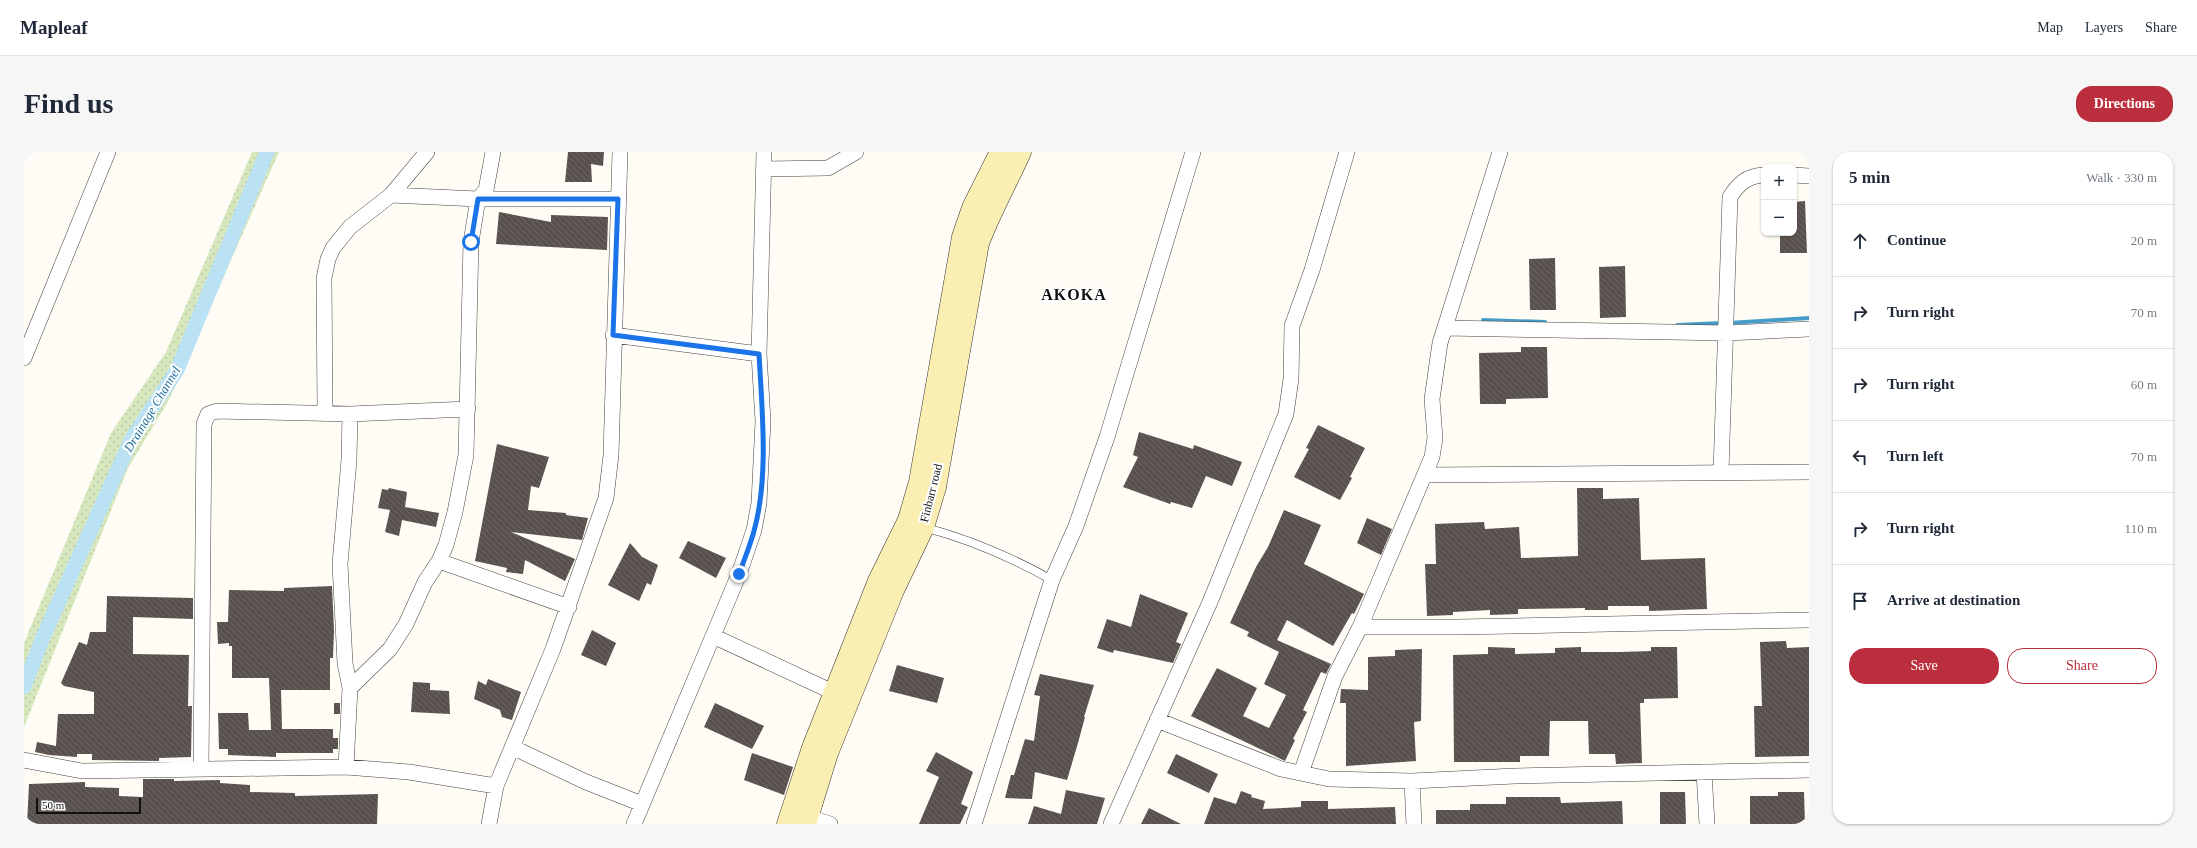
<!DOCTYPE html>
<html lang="en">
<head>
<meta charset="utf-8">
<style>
  :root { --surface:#fff; --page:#f6f6f7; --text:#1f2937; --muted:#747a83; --line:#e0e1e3; --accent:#bb2e3d }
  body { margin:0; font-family:"Times New Roman",serif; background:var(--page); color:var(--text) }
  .controls { position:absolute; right:12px; top:12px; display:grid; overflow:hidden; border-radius:8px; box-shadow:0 1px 3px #0004 }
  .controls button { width:36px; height:36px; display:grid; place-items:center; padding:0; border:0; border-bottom:1px solid var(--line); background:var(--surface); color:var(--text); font:20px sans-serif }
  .scale { position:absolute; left:12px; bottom:10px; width:105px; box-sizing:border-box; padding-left:4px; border:2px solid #101010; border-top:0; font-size:11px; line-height:14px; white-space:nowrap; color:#101010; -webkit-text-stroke:3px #fff; paint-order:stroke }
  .stop { position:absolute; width:12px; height:12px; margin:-9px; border:3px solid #1a73e8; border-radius:50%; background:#fff }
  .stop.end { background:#1a73e8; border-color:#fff; box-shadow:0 1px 4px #0008 }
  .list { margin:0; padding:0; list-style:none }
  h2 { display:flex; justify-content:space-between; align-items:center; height:52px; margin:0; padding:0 16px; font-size:17px }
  h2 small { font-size:13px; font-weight:400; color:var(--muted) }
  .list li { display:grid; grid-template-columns:26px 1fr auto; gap:12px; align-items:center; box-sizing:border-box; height:72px; padding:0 16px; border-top:1px solid var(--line) }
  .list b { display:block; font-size:15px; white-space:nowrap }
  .list em { font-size:13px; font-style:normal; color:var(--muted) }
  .actions { display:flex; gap:8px; padding:12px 16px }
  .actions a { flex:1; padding:9px 0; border:1px solid var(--accent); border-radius:16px; text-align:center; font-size:14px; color:var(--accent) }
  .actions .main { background:var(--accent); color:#fff }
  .icon { flex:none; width:22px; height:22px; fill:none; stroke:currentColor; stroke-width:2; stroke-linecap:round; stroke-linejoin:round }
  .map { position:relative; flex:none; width:1785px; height:672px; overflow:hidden; border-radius:16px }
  header { display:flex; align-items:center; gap:24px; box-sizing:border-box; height:56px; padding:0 20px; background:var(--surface); border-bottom:1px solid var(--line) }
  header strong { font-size:19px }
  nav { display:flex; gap:22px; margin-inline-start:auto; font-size:14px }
  .intro { display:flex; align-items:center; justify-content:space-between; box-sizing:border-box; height:96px; padding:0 24px }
  h1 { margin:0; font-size:28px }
  .button { padding:10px 18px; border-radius:16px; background:var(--accent); color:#fff; font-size:14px; font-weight:700 }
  main { display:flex; gap:24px; padding:0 24px }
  aside { flex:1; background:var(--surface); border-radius:16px; box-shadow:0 1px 3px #0004 }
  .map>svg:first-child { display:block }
  .grass { fill:url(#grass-dots) }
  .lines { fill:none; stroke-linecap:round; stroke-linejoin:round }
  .stream { stroke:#459cc8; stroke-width:4 }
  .canal { stroke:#bbe2f4; stroke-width:15 }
  .building { fill:url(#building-back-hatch) }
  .service-casing { stroke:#434343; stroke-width:9 }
  .minor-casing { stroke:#434343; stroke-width:16 }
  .secondary-casing { stroke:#323232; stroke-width:23 }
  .service { stroke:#fff; stroke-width:8 }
  .minor { stroke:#fff; stroke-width:15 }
  .secondary { stroke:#fbeeb3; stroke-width:22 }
  .route { stroke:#1a73e8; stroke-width:5 }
  .labels { text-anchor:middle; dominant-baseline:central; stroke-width:4; stroke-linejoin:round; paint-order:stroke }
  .street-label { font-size:12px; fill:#101010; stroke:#fff }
  .water-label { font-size:13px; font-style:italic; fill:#1e6e9e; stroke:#fff }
  .district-label { font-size:16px; font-weight:bold; letter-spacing:1px; fill:#101010; stroke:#fff }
</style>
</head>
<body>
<header>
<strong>Mapleaf</strong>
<nav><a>Map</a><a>Layers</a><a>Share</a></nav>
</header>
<div class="intro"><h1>Find us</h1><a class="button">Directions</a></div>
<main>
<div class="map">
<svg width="1785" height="672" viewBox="0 0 1785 672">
  <defs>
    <pattern id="grass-dots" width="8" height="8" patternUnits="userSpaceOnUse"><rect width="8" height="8" fill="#d7e8be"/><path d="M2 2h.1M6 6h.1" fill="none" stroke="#b8c6a2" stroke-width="1.8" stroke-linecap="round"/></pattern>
    <pattern id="building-back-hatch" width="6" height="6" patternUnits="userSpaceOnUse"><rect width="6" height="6" fill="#59514d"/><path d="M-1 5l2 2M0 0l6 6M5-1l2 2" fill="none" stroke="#6c6562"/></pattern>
  </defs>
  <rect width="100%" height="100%" fill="#fefcf4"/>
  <!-- grass -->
  <path class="grass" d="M228 0H255L145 248 104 316 0 575V491L87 281 142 200Z"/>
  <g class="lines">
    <!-- stream -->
    <path class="stream" d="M1459 168 1521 170
      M1705 171 1785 166
      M1653 173 1699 171"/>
    <!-- canal -->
    <path class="canal" d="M0 535 19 485 107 288 153 218 243 0"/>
  </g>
  <!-- building -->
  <path class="building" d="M544 0H580L579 14 567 12 568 30H541Z
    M1781 49 1783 101H1756V81H1770V50Z
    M475 60 527 70V63L584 65 583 98 472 92Z
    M1531 106 1532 158H1506L1505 107Z
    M1601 114 1602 165 1576 166 1575 115Z
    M1497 195H1523L1524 246 1482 247V252H1456L1455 201 1497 200Z
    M1294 273 1341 296 1326 325 1328 326 1316 348 1270 325 1285 297 1282 296Z
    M1115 280 1169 297 1170 293 1218 310 1208 334 1182 324 1168 356 1147 350 1146 352 1099 335 1114 305 1109 303Z
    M473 292 525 305 515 336 507 334 504 358 542 361V363L564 366 558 388 487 380 551 407 541 429 501 408 499 422 482 420 483 416 451 409Z
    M365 336 383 340 381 355 415 361 412 375 378 368 375 384 361 380 366 358 354 356 358 337 364 338Z
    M1553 336H1579V347L1615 346 1617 408 1681 406 1683 457 1625 459V454H1584V458H1561V456L1494 457V462L1466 463V458L1429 460V463L1403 464 1401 412H1412L1411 372 1460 370 1461 377 1495 375 1497 406 1554 404Z
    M1260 358 1297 373 1280 412 1340 442 1330 462 1328 461 1309 494 1263 468 1253 488 1307 512 1302 522 1297 520 1279 558 1283 560 1269 587 1271 588 1261 609 1167 564 1193 516 1233 536 1219 564 1245 576 1262 543 1240 532 1255 500 1223 484 1225 480 1206 471 1232 415 1244 395Z
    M1343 366 1368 377 1357 403 1333 391Z
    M664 389 702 406 692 426 655 406Z
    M606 391 618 405 634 413 627 433 623 431 615 449 584 433Z
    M308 434 310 479 309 506H306V538H257L258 577H309V586H314V597H309V601H252V605L204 603V597H195L194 561H224L225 578H247L245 526H208V494H205V491L194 492 193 470H204L205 438 260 439V436Z
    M1116 442 1164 461 1152 490 1157 492 1149 511 1090 498 1089 501 1073 496 1083 467 1107 475Z
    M83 444 169 446V467L109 465V502L165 503 164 554H168L167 605 135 606V609L68 608V602H53V605L25 603 11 600 13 590 32 594 34 562H70V540L40 534 37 531 55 490 63 493 66 480H82Z
    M568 478 592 491 582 514 557 503Z
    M1762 489 1763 496 1785 495V604L1731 605 1730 554H1738L1736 490Z
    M1464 495 1491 496V502L1531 501V496L1557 495V500H1596L1627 499V495H1653L1654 546 1620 547V551H1616L1618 611 1592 612 1591 602H1565L1564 569H1526L1525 604H1496V610H1430L1429 503 1464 502Z
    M1398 497 1397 569 1390 570 1392 609 1322 614V551H1316L1317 537 1344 538V505L1371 504V498Z
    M873 513 920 526 913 551 865 539Z
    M1016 522 1070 533 1060 565H1061L1054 591 1043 628 1011 620 1008 647 981 646 987 623H990L1001 587 1010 589 1016 544 1010 543Z
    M464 527 497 540 488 568 478 565 476 558 450 547 454 529 462 533Z
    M389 530 406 531V538L425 539 426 562 387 560Z
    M310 551H316V562H310Z
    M691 551 740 574 728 597 680 575Z
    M912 600 949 620 937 652 944 655 936 672H895L915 625 902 619Z
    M728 601 769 615 760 643 720 628Z
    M1152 602 1194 622 1185 641 1143 621Z
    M119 627H150V629L196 628V631L226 633V640L271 641V644L354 642 353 672H3L5 632 61 630V635L95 636V644L119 645Z
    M1042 638 1081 646 1073 672H1004L1010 654 1037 662Z
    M1217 639 1228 643 1227 645 1241 649 1239 657 1277 655V649H1304V657L1371 655 1372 672H1180L1190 645 1212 652Z
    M1636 640H1661L1662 672H1636Z
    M1754 640H1780L1781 672H1726V644H1754Z
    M1482 645H1536L1537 651 1598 649 1599 672H1412V658H1446V652H1482Z
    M1125 656 1157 672H1117Z"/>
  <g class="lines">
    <defs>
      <path id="service" d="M899 375C945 387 987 405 1028 428"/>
      <path id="minor" d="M740 17 804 16 832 0
        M1770 23 1785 24
        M367 43 454 47H593
        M1421 176 1703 181 1785 177
        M589 183 735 202
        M0 206 84 0
        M301 260 300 126 304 107 309 96 326 75 367 43 403 0
        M1697 320 1706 45C1715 31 1723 24 1740 23
        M1402 323 1785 320
        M415 409 545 455
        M1336 475H1433L1785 468
        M689 484 811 541
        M326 536 366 497 382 472 401 430 415 409 422 393 431 360 442 303 447 90 454 47 462 38 469 0
        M1133 568 1257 617 1305 627 1388 629 1491 624 1785 618
        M488 595 562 630 618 652
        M0 608 58 619 322 615 385 620 472 634
        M322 615 326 536 321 511 316 412 325 308 326 262
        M177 616 180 272 184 262 193 259 326 262 444 257
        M1680 620 1683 672
        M1277 621 1311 524 1336 475 1408 305 1411 286 1408 247 1416 191 1476 0
        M1388 629 1390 672
        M784 665 806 672
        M465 672 472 634 529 497 582 346 587 303 596 0
        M610 672 715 422 730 378 735 351 739 269 735 202 740 0
        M950 672 1028 428 1052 374 1083 285 1169 0
        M1087 672 1186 450 1262 262 1267 227 1268 174 1288 118 1323 0"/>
      <path id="secondary" d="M764 672 789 596 855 429 885 368 896 330 939 85 949 56 977 0
        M781 672 803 601 869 438 899 375 911 335 954 91C966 59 982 31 996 0"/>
    </defs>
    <!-- service casing -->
    <use href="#service" class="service-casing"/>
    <!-- minor casing -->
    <use href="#minor" class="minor-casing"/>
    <!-- secondary casing -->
    <use href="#secondary" class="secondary-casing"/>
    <!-- service -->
    <use href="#service" class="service"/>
    <!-- minor -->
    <use href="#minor" class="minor"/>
    <!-- secondary -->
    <use href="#secondary" class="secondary"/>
  </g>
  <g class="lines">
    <!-- route -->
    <path class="route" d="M447 90 454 47H594L589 183 735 202C738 258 745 325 730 379 726 394 720 408 715 422"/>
  </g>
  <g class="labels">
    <!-- street labels -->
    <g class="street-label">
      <text transform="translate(907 341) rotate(-76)">Finbarr road</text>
    </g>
    <!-- water labels -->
    <g class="water-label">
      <text transform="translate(128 257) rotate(-59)">Drainage Channel</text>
    </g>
    <!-- district labels -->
    <g class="district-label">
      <text x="1050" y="142">AKOKA</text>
    </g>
  </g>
</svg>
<div class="controls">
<button>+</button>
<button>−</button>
</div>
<div class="scale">50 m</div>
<div class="stop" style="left:447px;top:90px"></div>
<div class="stop end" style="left:715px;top:422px"></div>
</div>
<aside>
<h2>5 min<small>Walk · 330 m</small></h2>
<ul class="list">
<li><svg class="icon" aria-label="ahead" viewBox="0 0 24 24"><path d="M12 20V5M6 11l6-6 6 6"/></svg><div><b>Continue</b></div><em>20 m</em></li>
<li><svg class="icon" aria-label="right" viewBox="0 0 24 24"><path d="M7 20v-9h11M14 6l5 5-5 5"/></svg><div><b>Turn right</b></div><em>70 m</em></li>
<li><svg class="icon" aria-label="right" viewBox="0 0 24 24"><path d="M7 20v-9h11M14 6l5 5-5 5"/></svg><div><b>Turn right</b></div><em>60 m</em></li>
<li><svg class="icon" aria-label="left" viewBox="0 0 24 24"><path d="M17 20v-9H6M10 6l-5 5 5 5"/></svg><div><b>Turn left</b></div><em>70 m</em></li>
<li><svg class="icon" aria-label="right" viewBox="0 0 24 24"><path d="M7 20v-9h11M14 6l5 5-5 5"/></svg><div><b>Turn right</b></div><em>110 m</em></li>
<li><svg class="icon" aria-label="arrive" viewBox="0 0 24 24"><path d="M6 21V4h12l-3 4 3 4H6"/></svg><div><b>Arrive at destination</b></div></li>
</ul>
<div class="actions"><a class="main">Save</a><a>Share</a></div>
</aside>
</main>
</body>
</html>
